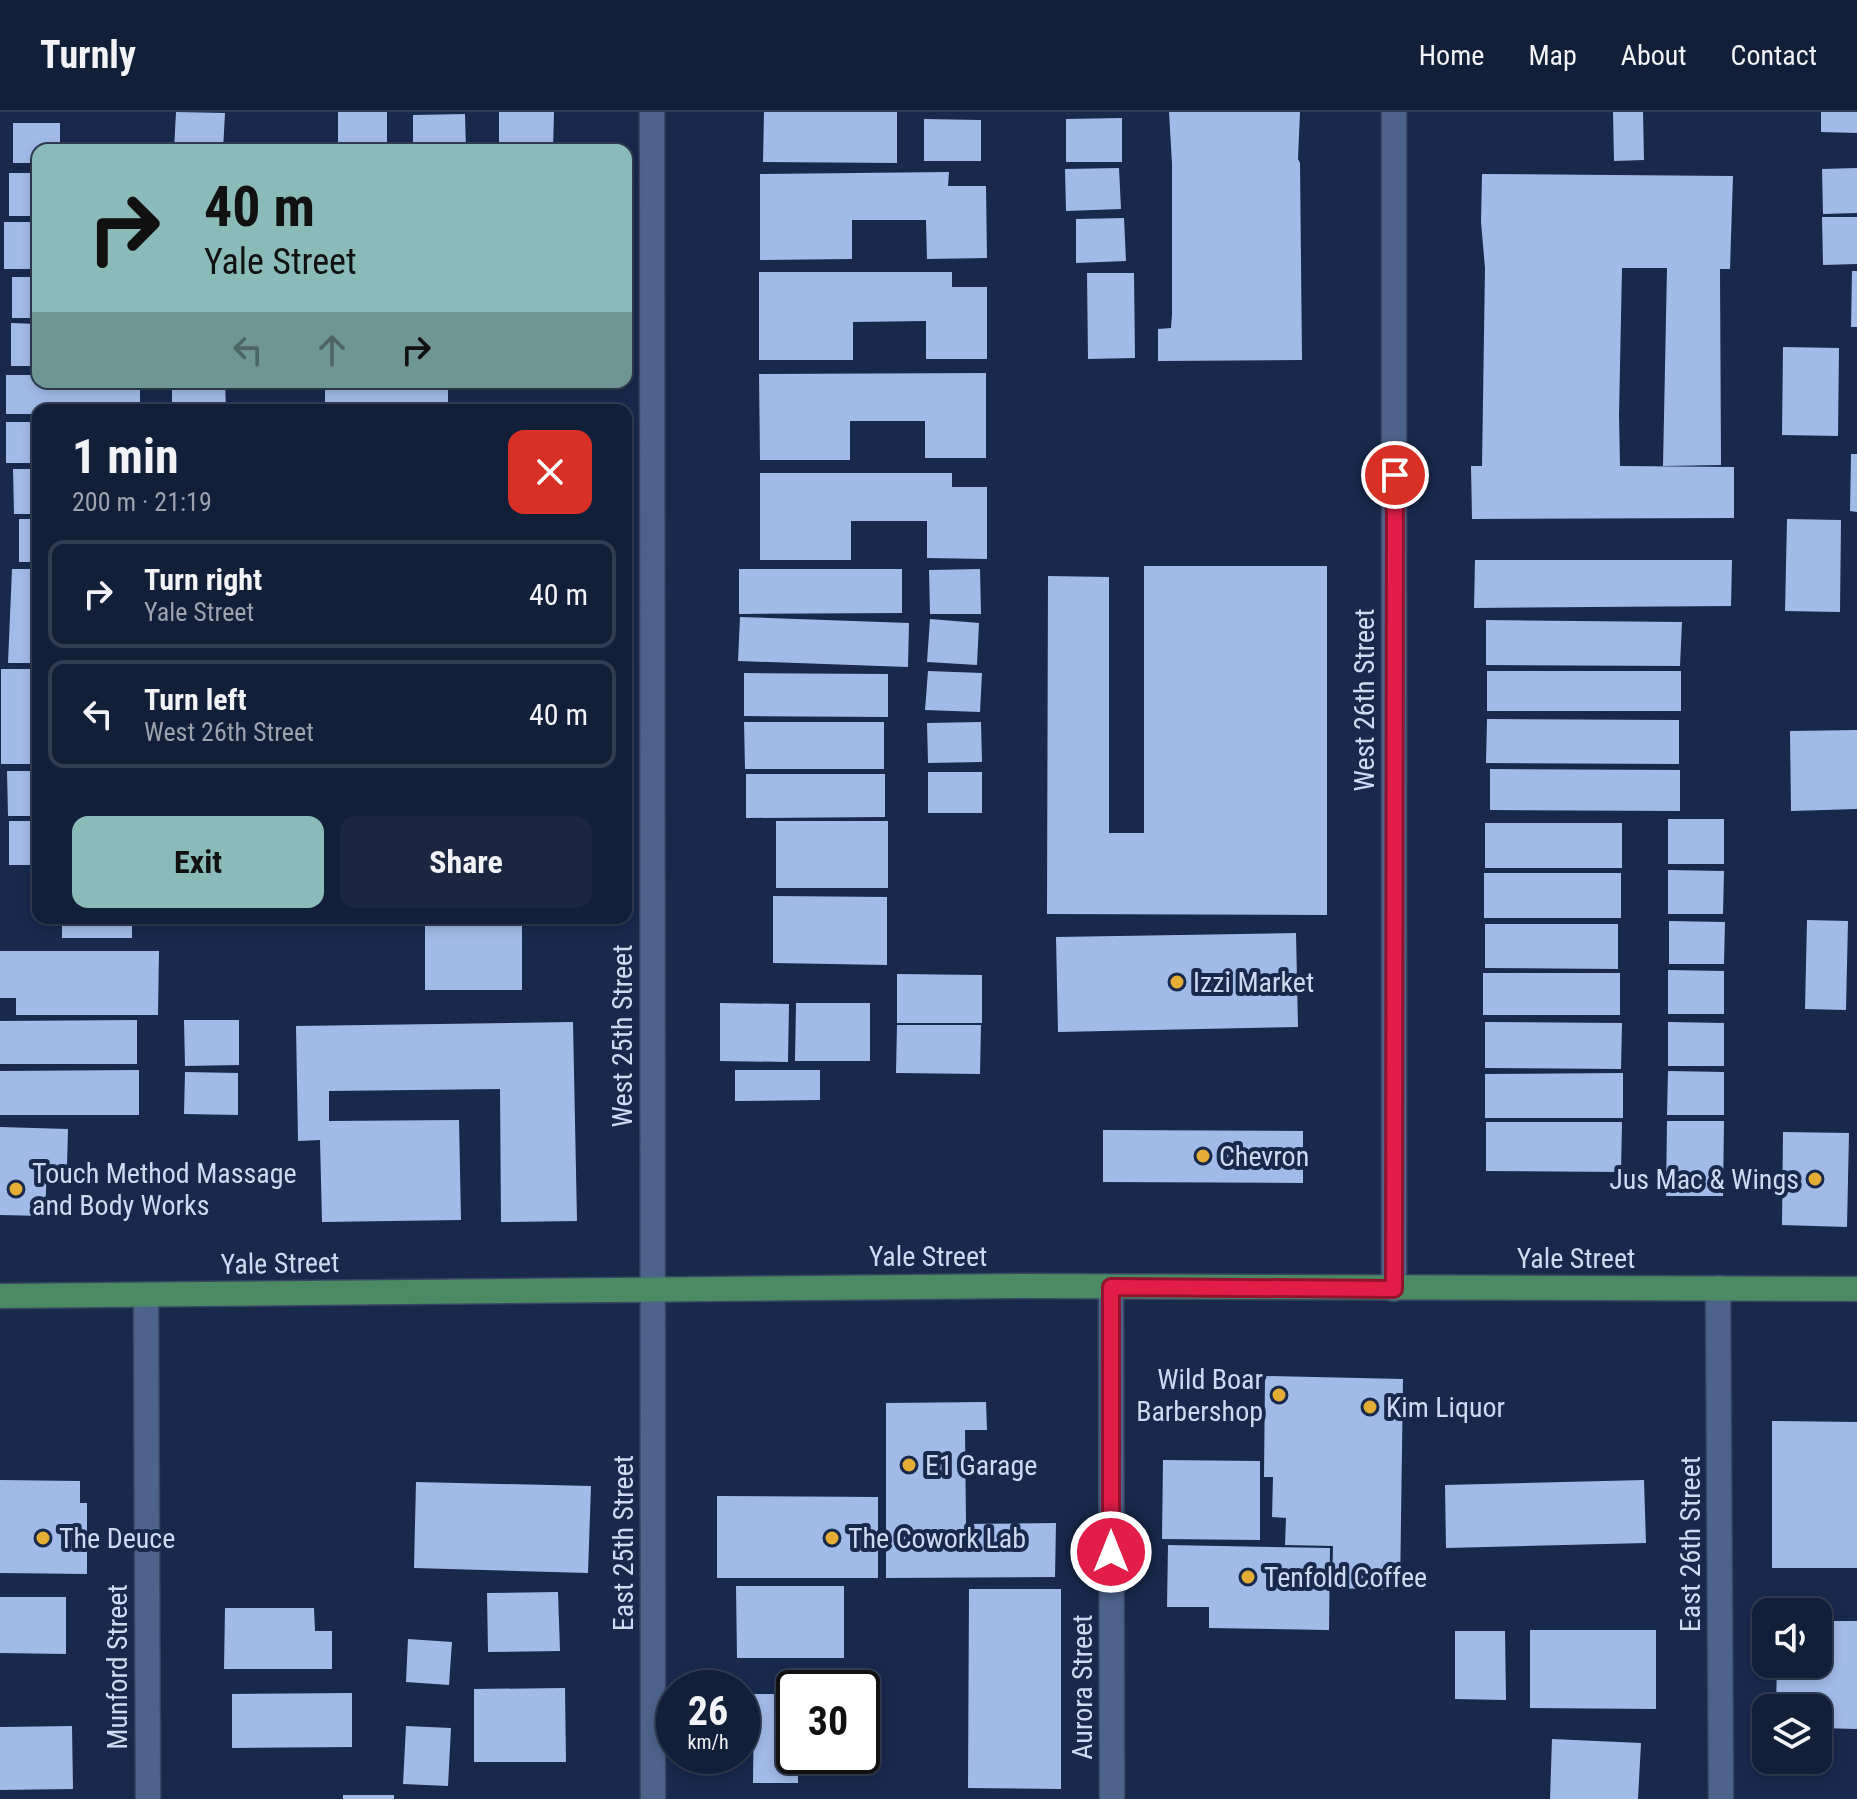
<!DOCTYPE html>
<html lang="en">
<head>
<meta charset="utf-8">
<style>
  body { margin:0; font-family:"Roboto Condensed",sans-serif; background:#1b2741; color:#f1f3f6; height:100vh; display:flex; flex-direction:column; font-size:30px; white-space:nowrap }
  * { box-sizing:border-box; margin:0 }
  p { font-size:26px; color:#9ca2ae }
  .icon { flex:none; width:44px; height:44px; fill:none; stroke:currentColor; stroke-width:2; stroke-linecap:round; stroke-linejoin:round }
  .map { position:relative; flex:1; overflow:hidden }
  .panel { position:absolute; left:32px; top:292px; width:600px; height:520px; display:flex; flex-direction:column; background:#121f39; border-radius:16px; box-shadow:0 4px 12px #0003,0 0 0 2px #313d53 }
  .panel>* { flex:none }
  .guide { position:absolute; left:32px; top:32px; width:600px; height:244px; border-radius:16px; box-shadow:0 4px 12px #0003,0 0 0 2px #313d53; background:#8bbbb9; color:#111; overflow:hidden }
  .buttons { position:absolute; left:1752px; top:1486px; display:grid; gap:16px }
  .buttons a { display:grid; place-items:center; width:80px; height:80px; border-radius:16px; background:#121f39; box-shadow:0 4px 12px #0003,0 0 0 2px #313d53; font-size:40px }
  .speed { position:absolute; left:656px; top:1558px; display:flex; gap:16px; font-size:40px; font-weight:700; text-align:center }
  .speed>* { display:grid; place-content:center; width:104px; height:104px; border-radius:50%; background:#121f39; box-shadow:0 4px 12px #0003,0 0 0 2px #313d53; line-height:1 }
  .speed small { font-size:20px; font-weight:400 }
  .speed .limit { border:4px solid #111; border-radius:12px; background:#fff; color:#111 }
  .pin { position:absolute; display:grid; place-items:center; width:68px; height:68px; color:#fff; margin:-34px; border:4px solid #fff; border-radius:50%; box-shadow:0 2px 8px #0007 }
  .me { position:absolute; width:88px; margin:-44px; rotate:0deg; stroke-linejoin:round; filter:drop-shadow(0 0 6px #0008) }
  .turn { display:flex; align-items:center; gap:28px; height:168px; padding:0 40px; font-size:36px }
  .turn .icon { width:104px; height:104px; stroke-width:2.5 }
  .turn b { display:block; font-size:56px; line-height:68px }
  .lanes { display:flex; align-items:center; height:76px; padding:0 40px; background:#0003; justify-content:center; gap:40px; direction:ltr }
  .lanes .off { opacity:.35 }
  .round { display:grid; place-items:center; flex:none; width:84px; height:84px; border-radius:16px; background:#1b2741 }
  .overview { display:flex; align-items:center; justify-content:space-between; height:136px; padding:0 40px }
  h1 { font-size:48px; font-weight:700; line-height:60px }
  .button { display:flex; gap:16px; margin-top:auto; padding:16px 40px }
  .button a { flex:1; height:92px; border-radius:16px; background:#8bbbb9; color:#111; font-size:32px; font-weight:700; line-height:92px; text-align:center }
  .button a+a { background:#1b2741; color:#f1f3f6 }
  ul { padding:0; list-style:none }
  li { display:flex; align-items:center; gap:24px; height:108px; margin:0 16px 12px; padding:0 24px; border:4px solid #313d53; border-radius:16px }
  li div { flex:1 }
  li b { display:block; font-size:30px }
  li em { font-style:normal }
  header { display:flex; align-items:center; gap:48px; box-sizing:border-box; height:112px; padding:0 40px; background:#121f39; border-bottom:2px solid #313d53 }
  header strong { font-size:38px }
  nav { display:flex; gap:44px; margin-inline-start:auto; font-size:28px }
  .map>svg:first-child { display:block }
</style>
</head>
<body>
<header>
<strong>Turnly</strong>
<nav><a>Home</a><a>Map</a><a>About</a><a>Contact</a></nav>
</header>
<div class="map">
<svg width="1857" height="1687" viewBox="0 0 1857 1687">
  <rect width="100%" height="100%" fill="#18294c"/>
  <!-- building -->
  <path fill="#a2bae7" d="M176 0 225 1 223 38H174Z
    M338 0H387V38H338Z
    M499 0H554L553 38H499Z
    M764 0H897V51L763 50Z
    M1169 0H1300L1298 47 1300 51 1302 248 1158 249V217L1171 216 1172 202V52Z
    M1613 0H1643L1644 48 1614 49Z
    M1821 0H1857V21L1821 20Z
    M465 2 466 38H413V3Z
    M1122 6V50H1066V7Z
    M924 7 981 8V49H924Z
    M13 11H60V38H38V51H13Z
    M1119 56 1121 97 1066 99 1065 57Z
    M1857 56V101L1823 102 1822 57Z
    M949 60 948 74H986L987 146 927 147 926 108H852V147L760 148V62Z
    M9 61H38V104H9Z
    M1482 62 1733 64 1730 157H1720L1721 353 1663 354 1667 156H1622L1619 303 1620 354 1734 355V406L1472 407 1471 354H1482L1485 156 1481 110Z
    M1822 105H1857V152L1823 153Z
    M1124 106 1126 149 1076 151V107Z
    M4 110H38V157H4Z
    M1852 159H1857V215H1851Z
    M759 160H952V175H987V247H926V209L853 210V248H759Z
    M1087 161H1134L1135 246 1088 247Z
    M12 165H38V206H12Z
    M11 211 38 212V254H11Z
    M1783 235 1839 236 1838 324 1782 323Z
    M986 261V346H925V309H850V348H760L759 262Z
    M6 263H38V270H140V298H38V302H6Z
    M172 270H225L226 298H172Z
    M325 275H448V298H325Z
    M6 310H38V351H6Z
    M1851 342H1857V400L1850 399Z
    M13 357H38V402H14Z
    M760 361H952V375H987V447L927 446V409H851V448H760Z
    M19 407H38V450H19Z
    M1787 407 1841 408 1840 500 1785 499Z
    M1475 448H1732L1731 494 1474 496Z
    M1144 454H1327V803L1047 802 1048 464 1109 465V721H1144Z
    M12 457H38V551H8Z
    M739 457H902V501L739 502Z
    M980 457 981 502H930L929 458Z
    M740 505 909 511 908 555 738 549Z
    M930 507 979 511 977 553 927 550Z
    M1486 508 1682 510 1680 554 1486 553Z
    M1 557H38V652H1Z
    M928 559 982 561 980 600 925 598Z
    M1487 559H1681V599H1487Z
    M744 561 888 562V605L744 604Z
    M1487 607 1679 608V652L1486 651Z
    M744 610H884V657H745Z
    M981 610 982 650 928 651 927 611Z
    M1857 618V697L1791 699 1790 619Z
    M1490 657 1680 658V699L1490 698Z
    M7 659H38V704H8Z
    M928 660H982V701H928Z
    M746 662H885V705L746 706Z
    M1668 707H1724V752H1668Z
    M9 709H38V753H9Z
    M776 709H888V776H776Z
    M1485 711H1622V756H1485Z
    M1668 758 1724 759 1723 802H1668Z
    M1484 761H1621V806H1484Z
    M773 784 887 785V853L773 851Z
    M62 806H132V826H62Z
    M1807 808 1848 809 1846 898 1805 897Z
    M1669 809 1725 810 1724 852H1669Z
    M1485 812H1618V857L1485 856Z
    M425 814H522V878H425Z
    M1296 821 1298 915 1058 920 1056 825Z
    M0 839H159L158 903H16V886H0Z
    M1668 858 1724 859V902H1668Z
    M1483 861H1620V903H1483Z
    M897 862 982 863V911H897Z
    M720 891 789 892 788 950 720 949Z
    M796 891H870V949H795Z
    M137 908V952H0V909Z
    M184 908H239V953L185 954Z
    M573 910 577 1109 501 1110 500 977 329 979V1009L459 1008 461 1108 322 1110 320 1028 298 1029 296 914Z
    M1485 910 1622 911 1621 957 1485 956Z
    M1668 910 1724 911V954H1668Z
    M897 913H981L980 962 896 961Z
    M139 958V1003H0V959Z
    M735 958H820V988L735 989Z
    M1668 959 1724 960V1003H1667Z
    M185 960 238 961V1003L184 1002Z
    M1623 961V1006H1485V962Z
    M1667 1009H1724L1723 1084H1666Z
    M1486 1010H1622L1621 1060 1486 1059Z
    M0 1015 68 1017 67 1054H47L45 1104 0 1103Z
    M1103 1018 1303 1019V1071L1103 1070Z
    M1783 1020 1849 1021 1847 1115 1782 1113Z
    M1265 1264 1403 1267 1400 1478 1332 1476 1333 1434 1285 1433 1286 1406 1272 1405 1273 1365H1264Z
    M986 1290 987 1318H965L966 1412 1056 1411 1055 1465 886 1466V1291Z
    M1772 1309 1857 1310V1456H1772Z
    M1163 1348 1260 1349V1428L1162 1427Z
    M0 1368 80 1369V1391H87V1462L0 1461Z
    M1644 1368 1646 1431 1446 1436 1445 1373Z
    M416 1370 591 1374 588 1461 414 1456Z
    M717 1384 878 1385V1466H717Z
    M1168 1433 1330 1436 1329 1518 1209 1516V1495H1167Z
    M736 1474H844V1546H737Z
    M969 1477H1061V1677L968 1676Z
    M558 1480 560 1539 488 1540 487 1481Z
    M0 1485H66V1542L0 1541Z
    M225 1496H314L315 1519H332V1557H224Z
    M1818 1509H1857V1617L1818 1616V1596H1776L1777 1552H1818Z
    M1530 1518H1656V1597L1530 1596Z
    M1455 1519H1505L1506 1588 1455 1587Z
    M408 1527 452 1530 449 1573 406 1570Z
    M565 1576 566 1650H474V1577Z
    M352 1581V1635L232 1636V1582Z
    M754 1582H794V1644H798V1671H753Z
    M862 1583H870V1626H862Z
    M72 1614 73 1677 0 1678V1615Z
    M406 1614 451 1616 448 1674 403 1672Z
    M1552 1627 1641 1631 1638 1687H1550Z
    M343 1683H394V1687H343Z"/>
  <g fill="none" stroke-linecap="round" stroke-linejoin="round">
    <defs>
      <path id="minor" d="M652 0 653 1687
        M1111 1175 1112 1687
        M1718 1176 1721 1687
        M1394 1177V0
        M146 1183 148 1687"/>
      <path id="major" d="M0 1184 1022 1174 1857 1177"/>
    </defs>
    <!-- minor casing -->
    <use href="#minor" stroke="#384563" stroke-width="27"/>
    <!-- major casing -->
    <use href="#major" stroke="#384563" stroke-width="27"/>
    <!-- minor -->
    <use href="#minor" stroke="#4e638b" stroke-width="24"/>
    <!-- major -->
    <use href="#major" stroke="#4b8a62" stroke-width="24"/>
  </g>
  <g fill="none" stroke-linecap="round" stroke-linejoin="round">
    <defs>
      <path id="route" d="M1111 1440V1175L1394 1177 1395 363"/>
    </defs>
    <!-- route casing -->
    <use href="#route" stroke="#92132f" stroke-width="20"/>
    <!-- route -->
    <use href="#route" stroke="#e11d48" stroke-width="14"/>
  </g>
  <!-- markers -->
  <g fill="#e4ae35" stroke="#18294c" stroke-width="3">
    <circle cx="1177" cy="870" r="8"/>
    <circle cx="1203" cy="1044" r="8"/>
    <circle cx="1815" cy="1067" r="8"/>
    <circle cx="16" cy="1077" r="8"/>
    <circle cx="1279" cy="1283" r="8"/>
    <circle cx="1370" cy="1295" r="8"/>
    <circle cx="909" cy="1353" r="8"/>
    <circle cx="43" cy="1426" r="8"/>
    <circle cx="832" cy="1426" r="8"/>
    <circle cx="1248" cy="1465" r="8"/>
  </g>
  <g text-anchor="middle" stroke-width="8" stroke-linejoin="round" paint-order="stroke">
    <!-- street labels -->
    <g font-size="28" fill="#cedaf1" stroke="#18294c">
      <text transform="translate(1364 588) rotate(-90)" y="10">West 26th Street</text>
      <text transform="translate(622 924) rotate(-90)" y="10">West 25th Street</text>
      <text x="928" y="1154">Yale Street</text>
      <text x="1576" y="1156">Yale Street</text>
      <text transform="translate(280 1151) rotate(-1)" y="10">Yale Street</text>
      <text transform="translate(623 1431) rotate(-90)" y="10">East 25th Street</text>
      <text transform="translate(1690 1432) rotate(-90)" y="10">East 26th Street</text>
      <text transform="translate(117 1555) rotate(-90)" y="10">Munford Street</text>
      <text transform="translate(1082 1575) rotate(-90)" y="10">Aurora Street</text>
    </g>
    <!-- poi labels -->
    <g font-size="28" fill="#cedaf1" stroke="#18294c" text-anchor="start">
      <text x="1193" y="880">Izzi Market</text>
      <text x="1219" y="1054">Chevron</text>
      <text x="32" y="1071">Touch Method Massage<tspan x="32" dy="32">and Body Works</tspan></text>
      <text x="1799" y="1077" text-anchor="end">Jus Mac &amp; Wings</text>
      <text x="1263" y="1277" text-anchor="end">Wild Boar<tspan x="1263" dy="32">Barbershop</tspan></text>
      <text x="1386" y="1305">Kim Liquor</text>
      <text x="925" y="1363">E1 Garage</text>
      <text x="59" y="1436">The Deuce</text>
      <text x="848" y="1436">The Cowork Lab</text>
      <text x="1264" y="1475">Tenfold Coffee</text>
    </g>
  </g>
</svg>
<div class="buttons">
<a><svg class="icon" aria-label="sound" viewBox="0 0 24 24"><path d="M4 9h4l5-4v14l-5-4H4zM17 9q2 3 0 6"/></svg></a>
<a><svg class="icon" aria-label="layers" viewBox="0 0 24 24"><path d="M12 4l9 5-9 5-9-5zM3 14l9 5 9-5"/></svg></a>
</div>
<div class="speed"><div>26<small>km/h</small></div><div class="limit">30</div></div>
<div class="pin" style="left:1395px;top:363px;background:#d93025"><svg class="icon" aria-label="arrive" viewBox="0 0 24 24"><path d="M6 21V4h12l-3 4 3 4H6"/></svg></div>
<svg class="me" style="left:1111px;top:1440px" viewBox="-20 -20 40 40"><circle r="17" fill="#e11d48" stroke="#fff" stroke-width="3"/><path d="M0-11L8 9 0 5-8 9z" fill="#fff"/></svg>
<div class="guide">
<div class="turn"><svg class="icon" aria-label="right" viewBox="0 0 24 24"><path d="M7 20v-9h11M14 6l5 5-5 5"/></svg><div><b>40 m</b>Yale Street</div></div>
<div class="lanes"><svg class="icon off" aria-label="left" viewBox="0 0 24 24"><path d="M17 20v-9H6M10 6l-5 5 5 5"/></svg><svg class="icon off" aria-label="ahead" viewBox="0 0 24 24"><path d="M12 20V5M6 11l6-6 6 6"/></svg><svg class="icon" aria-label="right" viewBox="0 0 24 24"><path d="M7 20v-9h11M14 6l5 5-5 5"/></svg></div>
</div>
<section class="panel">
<div class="overview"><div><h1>1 min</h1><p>200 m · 21:19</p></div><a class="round" style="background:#d93025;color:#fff"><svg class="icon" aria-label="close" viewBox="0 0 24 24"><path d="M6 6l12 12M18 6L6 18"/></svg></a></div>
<ul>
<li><svg class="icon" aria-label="right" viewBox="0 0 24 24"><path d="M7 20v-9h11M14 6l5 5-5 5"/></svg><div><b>Turn right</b><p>Yale Street</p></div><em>40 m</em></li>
<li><svg class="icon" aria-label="left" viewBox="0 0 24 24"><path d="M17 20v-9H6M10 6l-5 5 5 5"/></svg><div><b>Turn left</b><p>West 26th Street</p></div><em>40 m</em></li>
</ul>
<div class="button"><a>Exit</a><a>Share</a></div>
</section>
</div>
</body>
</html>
